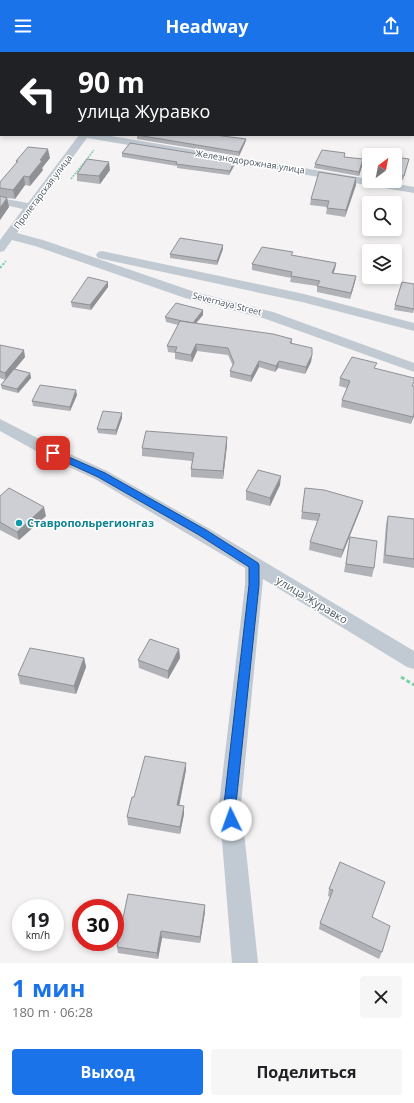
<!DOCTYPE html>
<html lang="ru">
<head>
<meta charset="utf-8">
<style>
  body { margin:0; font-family:"Open Sans",sans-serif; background:#f6f6f6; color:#202124; height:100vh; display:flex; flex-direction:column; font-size:15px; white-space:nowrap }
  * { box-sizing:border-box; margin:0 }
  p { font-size:13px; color:#757577 }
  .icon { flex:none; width:22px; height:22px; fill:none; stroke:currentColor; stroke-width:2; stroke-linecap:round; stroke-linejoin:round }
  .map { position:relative; height:911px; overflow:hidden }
  .drawer { display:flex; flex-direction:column; background:#fff; flex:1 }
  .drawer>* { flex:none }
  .top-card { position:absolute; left:0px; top:0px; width:414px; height:84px; box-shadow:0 2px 6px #0003; background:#202124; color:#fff; overflow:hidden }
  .needle { width:26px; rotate:32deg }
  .tools { position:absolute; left:362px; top:96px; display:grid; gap:8px }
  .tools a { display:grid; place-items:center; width:40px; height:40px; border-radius:4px; background:#fff; box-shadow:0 2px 6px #0003; font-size:20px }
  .speed { position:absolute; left:12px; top:847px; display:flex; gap:8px; font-size:20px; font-weight:700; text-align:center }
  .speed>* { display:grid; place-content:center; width:52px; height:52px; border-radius:50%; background:#fff; box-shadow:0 2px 6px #0003; line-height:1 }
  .speed small { font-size:10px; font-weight:400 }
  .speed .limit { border:6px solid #d22; background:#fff; color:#111 }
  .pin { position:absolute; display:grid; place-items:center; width:34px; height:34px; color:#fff; margin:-17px; border-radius:8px; box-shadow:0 2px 6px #0006 }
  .me { position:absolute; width:44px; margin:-22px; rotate:357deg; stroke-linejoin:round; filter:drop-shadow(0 0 3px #0008) }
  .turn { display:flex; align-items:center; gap:14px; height:84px; padding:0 12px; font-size:18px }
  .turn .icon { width:52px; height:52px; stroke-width:2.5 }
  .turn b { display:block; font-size:28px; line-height:34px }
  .round { display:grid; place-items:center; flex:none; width:42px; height:42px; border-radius:4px; background:#f6f6f6 }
  .head { display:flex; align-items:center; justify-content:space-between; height:68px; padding:0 12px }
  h1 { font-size:24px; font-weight:700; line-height:30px; color:#1a73e8 }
  .action { display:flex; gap:8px; margin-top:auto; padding:8px 12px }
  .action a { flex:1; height:46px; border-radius:4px; background:#1a73e8; color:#fff; font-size:16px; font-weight:700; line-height:46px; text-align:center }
  .action a+a { background:#f6f6f6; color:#202124 }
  header { display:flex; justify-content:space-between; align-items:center; height:52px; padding:0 12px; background:#1a73e8; color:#fff; font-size:18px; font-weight:700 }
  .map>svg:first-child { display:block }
</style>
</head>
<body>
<header><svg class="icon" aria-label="menu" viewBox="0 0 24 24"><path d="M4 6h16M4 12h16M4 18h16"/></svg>Headway<svg class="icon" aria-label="share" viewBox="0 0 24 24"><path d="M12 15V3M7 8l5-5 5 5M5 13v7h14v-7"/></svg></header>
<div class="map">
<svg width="414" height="911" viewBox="0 0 414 911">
  <rect width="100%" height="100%" fill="#f5f3f3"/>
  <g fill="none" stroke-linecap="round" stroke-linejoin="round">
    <!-- path-far2 -->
    <path stroke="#7ad0a6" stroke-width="1.5" stroke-dasharray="2 1" stroke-linecap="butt" d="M71 127 94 98"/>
    <!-- path-far1 -->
    <path stroke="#7ad0a6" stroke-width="2" stroke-dasharray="2.5 1.5" stroke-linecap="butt" d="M0 216 6 209"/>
    <!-- path -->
    <path stroke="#7ad0a6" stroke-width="3" stroke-dasharray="4 2.5" stroke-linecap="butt" d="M401 625 414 633"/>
    <!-- street -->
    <path fill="#c1cad2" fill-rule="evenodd" d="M138 0H157V1H138Z
      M79 83H105L369 127V129H381L414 135V141L87 86 17 181 43 188 195 240 273 260 414 311V320L263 266 185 246 35 194 12 188 4 199 0 200V188L23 157 0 152V146L28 151Z
      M102 199 304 242 414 271V279L302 250 98 206 96 203 98 200Z
      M0 367 59 397 107 419 208 476 414 599V617L407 615 263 527 241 752 258 911H232L219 752 245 533V516L95 427 47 405 0 379Z"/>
  </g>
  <!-- wall -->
  <path fill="#b0b2b7" d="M179 0H414L413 24 414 26V47H413V1H180Z
    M137 83 246 87 245 91 239 104 137 87Z
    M122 101 235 112 229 123 177 116V114L122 105Z
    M345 101 344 105 363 107V111L359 124 314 116 315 112Z
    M395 105 409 107 403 128 395 127Z
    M50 106 42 116 43 118 30 134 25 133 15 147 7 146 9 155 0 168V130L16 112V109Z
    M110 118 100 132 77 129V122Z
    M356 126V133L345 165 326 162 327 155 310 153 311 147Z
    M223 197 217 213 170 206V202Z
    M293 204 336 211 335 217 333 221 356 224 355 230 350 247 317 240V234L290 230 291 226 252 218V212Z
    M108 230V235L91 258 72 255 71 250Z
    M414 232V258L413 261 394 258 395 253Z
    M203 258V263L196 271 292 287V291L312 303 311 310 305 322 278 316 275 320 259 315 251 330 230 325V319L233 314 228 303 197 299 192 310 175 307V301L168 300 167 294 178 273 166 270 165 265Z
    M0 293 25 305 15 317 30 321 31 326 18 341 2 337 1 333 5 328 0 326Z
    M376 316 414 364 411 372 341 355 342 348 347 336 339 334 340 326Z
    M77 343 70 359 33 354 32 349Z
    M122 361V366L116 383 98 381 97 377Z
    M227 385V393L223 427 191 425V417L192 409 142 404V396Z
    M280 433 270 454 246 448V439Z
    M305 436 363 449 361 456 341 506 309 498 310 490 318 469 301 467Z
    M0 444 46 464 19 488 0 478Z
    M388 464 414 467V516L383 511 386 472Z
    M350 485 374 516 372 525 344 520Z
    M179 597 180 606 168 627 139 616 138 608Z
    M84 606 86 615 76 642 20 632 18 623Z
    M186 718 179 753 184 762 180 782 128 773 127 765 134 745Z
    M340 810 373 865 382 900 379 907 319 877 320 871 330 845 328 844 329 837Z
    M205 860 200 891 162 886 158 907 118 901 117 895Z"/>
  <!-- shaded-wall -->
  <path fill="#909195" d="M246 87 245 91 239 104V100Z
    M48 97 50 106 42 116 43 118 30 134 29 125Z
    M363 107V111L359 124V120Z
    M235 108V112L229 123 230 119Z
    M109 110 110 118 100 132 99 124Z
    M24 124 25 133 15 147 13 138Z
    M356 126V133L345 165 346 158Z
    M7 146 9 155 0 168V156Z
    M223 193V197L217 213V209Z
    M336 211 335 217 331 227 332 221Z
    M356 224 355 230 350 247 351 241Z
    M108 230V235L91 258 90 253Z
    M203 258V263L192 276V272Z
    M196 292 197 299 192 310 191 303Z
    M24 298 25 305 6 328 5 321Z
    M312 303 311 310 305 322 306 315Z
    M259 309V315L251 330V324Z
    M279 309 278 316 275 320 276 314Z
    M30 321 31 326 18 341 17 337Z
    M76 338 77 343 70 359V355Z
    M122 361V366L116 383V378Z
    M414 361V364L411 372 413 365Z
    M227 385V393L223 427V419Z
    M281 424 280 433 270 454V446Z
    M363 449 361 456 341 506 343 498Z
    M44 455 46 464 19 488 17 480Z
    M179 597 180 606 168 627V619Z
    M84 606 86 615 76 642 74 634Z
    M186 711V718L178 760 177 753Z
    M184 754V762L180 782V775Z
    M205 853V860L200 891V885Z
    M161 879 162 886 158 907 157 901Z"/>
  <!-- building -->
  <path fill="#cdcfd5" stroke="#909195" d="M62 0H100L99 1H61Z
    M181 0H414V19H413V1H180Z
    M413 23 414 26V42H413Z
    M137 83H215L246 87 239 100Z
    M130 91 235 108 230 119 176 112 177 110 122 101Z
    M28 95 48 97 40 108 42 109 29 125 24 124 13 138 0 136V130L18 109H16Z
    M322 98 345 101 344 105 363 107 359 120 315 112Z
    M395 105 409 107 404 124 395 123Z
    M87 107 109 110 99 124 77 122Z
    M319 120 356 126 346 158 327 156 329 149 311 147Z
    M0 144 7 146 0 156Z
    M180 186 223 193 217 209 170 202Z
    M262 195 293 200 291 203 336 211 332 221 356 224 351 241 317 234 320 229 291 224 292 220 252 212Z
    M88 225 108 230 90 253 71 250Z
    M402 230 414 232V257L395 253Z
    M176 251 203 258 193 271 182 269 165 265Z
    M180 269 273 282 292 287 290 291 312 296V303L306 315 279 309 276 314 259 309 251 324 230 319 234 311 228 296 196 292 191 303 175 300 177 295 167 294Z
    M0 293 24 298 5 321 0 319Z
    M352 305 377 311 374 316 414 326V330L412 334H414V361L413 365 342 348 350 329 340 326Z
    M14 317 30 321 17 337 1 333Z
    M40 333 76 338 70 355 32 349Z
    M103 359 122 361 116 378 97 377Z
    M146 379 227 385 223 419 191 417 194 401 142 396Z
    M258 418 281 424 270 446 246 439Z
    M9 436 44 455 17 480 0 470V444Z
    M305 436 324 438 363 449 343 498 310 490 320 462 302 460Z
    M388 464 414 467V507L385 503Z
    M350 485 377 489 374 516 346 512Z
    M150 587 179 597 168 619 138 608Z
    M30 596 84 606 74 634 18 623Z
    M145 704 186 711 177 753 184 754 180 775 127 765 132 745H134Z
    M340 810 385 830 372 865 390 874 382 900 320 871 333 838 329 837Z
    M128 842 205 853 200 885 161 879 157 901 117 895Z"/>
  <!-- route -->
  <path fill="#1a73e8" stroke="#114b97" d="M53 398 105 421 206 478 258 511 259 513V533L236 752 237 768 236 772 231 774 227 772 224 752 249 533V515L199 483 98 425 50 403 49 401Z"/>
  <!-- markers -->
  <circle fill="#0f9aa8" stroke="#fff" stroke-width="1.5" cx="19" cy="471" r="4"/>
  <g text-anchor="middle" stroke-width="3" stroke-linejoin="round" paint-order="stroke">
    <!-- far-street labels -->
    <g font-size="9" fill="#4a5661" stroke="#fff">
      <text transform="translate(250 110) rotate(9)" y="3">Железнодорожная улица</text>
      <text transform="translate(43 140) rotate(-53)" y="3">Пролетарская улица</text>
      <text transform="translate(227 252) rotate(14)" y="3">Severnaya Street</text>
    </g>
    <!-- culture labels -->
    <g font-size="11" font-weight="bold" fill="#0d838f" stroke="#fff" text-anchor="start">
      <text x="27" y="475">Ставропольрегионгаз</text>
    </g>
    <!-- street labels -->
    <g font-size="11" fill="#4a5661" stroke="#fff">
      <text transform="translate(312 548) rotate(31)" y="4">улица Журавко</text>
    </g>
  </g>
</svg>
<div class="tools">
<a><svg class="needle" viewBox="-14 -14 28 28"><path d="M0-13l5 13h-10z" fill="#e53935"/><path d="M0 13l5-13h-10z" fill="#757577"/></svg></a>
<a><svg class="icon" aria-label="search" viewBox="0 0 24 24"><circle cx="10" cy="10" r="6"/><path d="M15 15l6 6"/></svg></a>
<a><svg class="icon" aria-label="layers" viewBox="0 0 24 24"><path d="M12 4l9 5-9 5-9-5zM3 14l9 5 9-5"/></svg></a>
</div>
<div class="speed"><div>19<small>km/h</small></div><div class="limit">30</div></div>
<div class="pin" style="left:53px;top:401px;background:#d93025"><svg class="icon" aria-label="arrive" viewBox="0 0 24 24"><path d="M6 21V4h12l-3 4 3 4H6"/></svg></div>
<svg class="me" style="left:231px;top:768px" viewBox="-20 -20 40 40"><circle r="19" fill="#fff"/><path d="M0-13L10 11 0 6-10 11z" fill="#1a73e8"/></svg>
<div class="top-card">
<div class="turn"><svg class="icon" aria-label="left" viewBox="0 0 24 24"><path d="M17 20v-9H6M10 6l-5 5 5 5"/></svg><div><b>90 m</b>улица Журавко</div></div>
</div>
</div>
<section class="drawer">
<div class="head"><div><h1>1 мин</h1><p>180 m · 06:28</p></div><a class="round"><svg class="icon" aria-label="close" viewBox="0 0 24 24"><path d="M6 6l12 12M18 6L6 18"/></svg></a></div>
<div class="action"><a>Выход</a><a>Поделиться</a></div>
</section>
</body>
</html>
